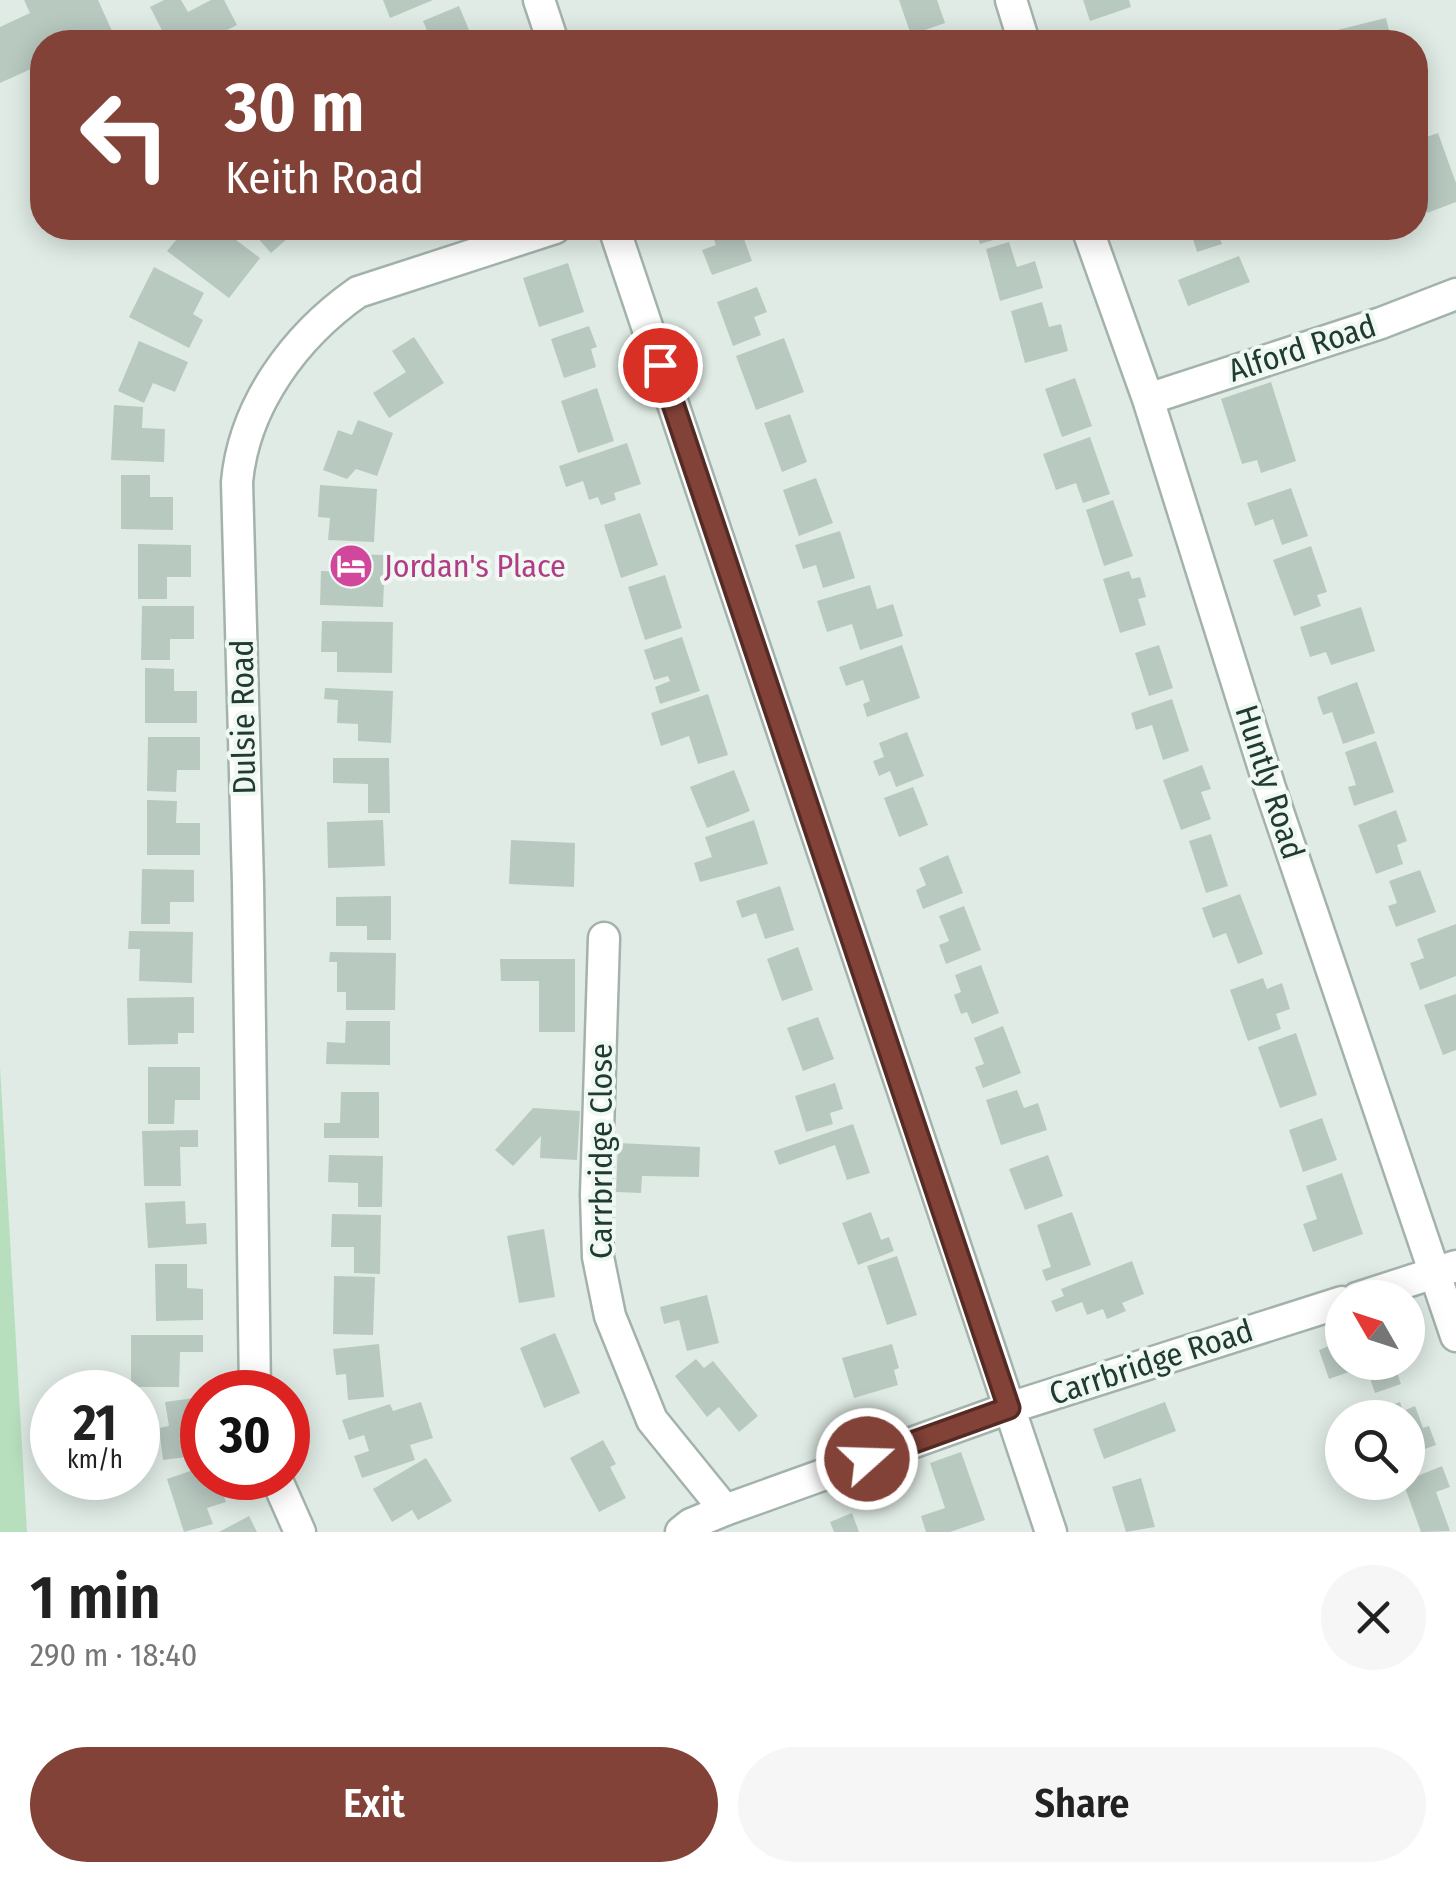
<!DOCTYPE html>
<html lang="en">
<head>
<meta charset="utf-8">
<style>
  body { margin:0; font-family:"Fira Sans Condensed",sans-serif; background:#f6f6f6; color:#222; height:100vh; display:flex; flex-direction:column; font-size:38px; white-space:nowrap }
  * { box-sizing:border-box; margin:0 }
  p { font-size:32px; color:#767676 }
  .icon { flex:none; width:55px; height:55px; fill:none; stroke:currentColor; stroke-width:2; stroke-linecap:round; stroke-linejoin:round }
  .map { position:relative; height:1532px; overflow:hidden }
  .drawer { display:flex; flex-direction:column; background:#fff; flex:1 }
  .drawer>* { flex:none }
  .guide { position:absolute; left:30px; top:30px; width:1398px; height:210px; border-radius:40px; box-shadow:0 5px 25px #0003; background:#824237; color:#fff; overflow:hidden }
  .needle { width:65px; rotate:309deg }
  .tools { position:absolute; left:1325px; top:1280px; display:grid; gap:20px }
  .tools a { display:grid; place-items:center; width:100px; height:100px; border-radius:50%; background:#fff; box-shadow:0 5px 25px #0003; font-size:50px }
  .speed { position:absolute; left:30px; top:1370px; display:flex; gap:20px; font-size:50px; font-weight:700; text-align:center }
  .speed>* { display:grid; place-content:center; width:130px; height:130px; border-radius:50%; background:#fff; box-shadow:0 5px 25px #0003; line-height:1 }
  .speed small { font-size:25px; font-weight:400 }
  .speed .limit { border:15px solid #d22; background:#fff; color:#111 }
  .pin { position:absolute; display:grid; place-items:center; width:85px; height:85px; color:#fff; margin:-42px; border:5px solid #fff; border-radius:50%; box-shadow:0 2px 10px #0007 }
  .me { position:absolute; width:110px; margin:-55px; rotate:70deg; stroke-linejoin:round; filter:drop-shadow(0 0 8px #0008) }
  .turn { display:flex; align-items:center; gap:35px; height:210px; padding:0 30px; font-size:45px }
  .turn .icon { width:130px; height:130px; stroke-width:2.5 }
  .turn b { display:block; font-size:70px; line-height:85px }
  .round { display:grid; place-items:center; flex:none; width:105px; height:105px; border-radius:52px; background:#f6f6f6 }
  .summary { display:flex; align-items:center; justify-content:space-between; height:170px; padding:0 30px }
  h1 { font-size:60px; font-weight:600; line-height:75px }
  .primary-button { display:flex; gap:20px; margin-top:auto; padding:20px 30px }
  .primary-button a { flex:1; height:115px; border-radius:60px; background:#824237; color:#fff; font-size:40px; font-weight:600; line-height:115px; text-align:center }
  .primary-button a+a { background:#f6f6f6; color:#222 }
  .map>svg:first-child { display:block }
</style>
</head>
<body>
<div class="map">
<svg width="1456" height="1532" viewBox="0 0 1456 1532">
  <rect width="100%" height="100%" fill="#e0ebe5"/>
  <!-- green -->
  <path fill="#b7debd" d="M0 1067 27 1532H0Z"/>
  <!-- building -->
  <path fill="#b8c9c0" d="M24 0H98L117 42H42V64L0 83V27L30 13Z
    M164 0H181L188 12 211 0H224L237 25 203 42H168L150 7Z
    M383 0H433L390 18Z
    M899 0H937L945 23 911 35Z
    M1083 0H1129L1131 7 1090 21Z
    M459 6 474 42H432L423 21Z
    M1386 18 1392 42H1323L1321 34Z
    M1438 133 1456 183V202L1427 213 1415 180V141Z
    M186 228H220L260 258 229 298 167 251Z
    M249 228H292L296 231 271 253Z
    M709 228H740L752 261 712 275 702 250 716 245Z
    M975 228H1008L1010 235 980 244Z
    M1161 228H1216L1222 244 1197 252 1193 239 1179 229 1163 234Z
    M1009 242 1017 267 1035 261 1043 288 1000 301 986 249Z
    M1239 256 1250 282 1188 306 1178 280Z
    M568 263 584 312 539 327 523 278Z
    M154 267 204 293 193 314 203 320 189 348 129 317Z
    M757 287 767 312 754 317 761 335 733 346 717 302Z
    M1042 302 1049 327 1061 324 1068 351 1025 363 1011 311Z
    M589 326 597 347 591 349 596 367 564 378 551 339Z
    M414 337 444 383 389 418 373 393 406 372 392 351Z
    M784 338 804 392 756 410 736 356Z
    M139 341 188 362 175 392 153 383 144 403 118 391Z
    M1075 378 1092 426 1062 437 1045 389Z
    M1271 382 1296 461 1261 473 1257 460 1242 464 1221 399Z
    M597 388 614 441 578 453 561 401Z
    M114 405 143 407 142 428 165 429 164 462 111 460Z
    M790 414 807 462 782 472 764 423Z
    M358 420 393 433 377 476 356 469 347 479 323 470 338 430 352 435Z
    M1090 437 1110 494 1083 503 1076 483 1056 490 1043 454Z
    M627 443 641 484 614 493 616 500 601 505 598 497 589 500 583 481 566 487 559 466Z
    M121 475H150V497H173V530L121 529Z
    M816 478 833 523 799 536 783 490Z
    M320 485 377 489 374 542 328 540 330 518 318 517Z
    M1291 488 1308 536 1282 545 1273 519 1255 526 1247 503Z
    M1113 500 1133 556 1104 566 1086 510Z
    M640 513 658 565 621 578 604 525Z
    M840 531 855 578 823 588 816 565 803 569 795 545Z
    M138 544 191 545V577H167V599H138Z
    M1311 546 1327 592 1317 595 1321 606 1294 616 1273 560Z
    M350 554 385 555 383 607 320 605 321 571 349 572Z
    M1129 571 1132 579 1140 577 1146 597 1138 599 1146 625 1120 633 1103 579Z
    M665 575 682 628 645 640 628 587Z
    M870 585 877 609 893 604 903 636 860 650 852 624 827 632 817 601Z
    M142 606H194V639H170V660H141Z
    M1361 607 1375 651 1331 665 1326 652 1310 657 1300 627Z
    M322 621 393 622 392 673 337 672V652H321Z
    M682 637 700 691 660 704 655 687 670 681 668 676 654 680 644 650Z
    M902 645 920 698 867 717 863 704 870 701 863 680 846 686 839 667Z
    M1159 645 1173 688 1149 696 1135 653Z
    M145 668 174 669V691H197V723H145Z
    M1357 682 1375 733 1343 744 1332 712 1323 715 1317 697Z
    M325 688 393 691 391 743 358 741V724L337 723 338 700 324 699Z
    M708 694 728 755 698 764 689 736 661 746 651 713Z
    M1172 699 1189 751 1163 760 1152 725 1136 730 1131 713Z
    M907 732 924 776 896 787 890 771 879 776 873 761 884 757 879 743Z
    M148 737H200V770H177L176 792 147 791Z
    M1376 741 1394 792 1354 806 1348 787 1356 785 1345 752Z
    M333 758H389L390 813H368V784L333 783Z
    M1202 765 1211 789 1201 792 1211 819 1181 830 1163 780Z
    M734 770 750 811 707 828 690 787Z
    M913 787 928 825 899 837 884 798Z
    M147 800 177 801 176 823H200V855H147Z
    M1396 810 1407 841 1397 845 1403 864 1376 874 1358 825Z
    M383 820 385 866 328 868 327 822Z
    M754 820 768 864 700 882 694 863 712 857 705 837Z
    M1211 834 1228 886 1206 893 1189 841Z
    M511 840 575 843 574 887 509 884Z
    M948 855 963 893 923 909 916 890 926 885 919 868Z
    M142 869 194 870V902H170V924H141Z
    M1420 870 1436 912 1396 927 1388 906 1397 903 1389 881Z
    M780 886 794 930 765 939 756 913 742 918 736 901Z
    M1240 894 1263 954 1238 964 1226 933 1213 938 1202 908Z
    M391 896V940H367V926H336V897Z
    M964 906 981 950 946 964 939 945 949 941 939 916Z
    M1456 924V976L1420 990 1410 963 1424 958 1417 939Z
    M129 931 193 932 192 983 139 981 140 949H128Z
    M798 947 813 990 782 1001 767 959Z
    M330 952 396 953 395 1010H346V992H337V962H329Z
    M500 959H575V1032H539V981H501Z
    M981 965 999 1013 972 1024 967 1012 961 1014 954 995 961 992 955 975Z
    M1263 978 1267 989 1282 983 1290 1009 1276 1014 1281 1029 1248 1041 1230 990Z
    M1456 994V1050L1443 1055 1424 1005Z
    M194 997V1033H178V1044L128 1045 127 998Z
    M818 1017 834 1059 803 1071 787 1028Z
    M346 1021H390V1065L326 1064 327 1042 345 1043Z
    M1003 1026 1021 1073 983 1088 975 1067 984 1064 974 1038Z
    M1296 1033 1317 1095 1280 1108 1258 1047Z
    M148 1067H200V1100H175L174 1124H148Z
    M835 1083 843 1109 830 1113 833 1124 806 1132 795 1096Z
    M1017 1090 1024 1108 1038 1103 1047 1130 1001 1145 986 1100Z
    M341 1092H379V1138H324V1123H340Z
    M533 1108 580 1111 577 1160 540 1158 541 1136 513 1166 495 1150Z
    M1322 1118 1337 1160 1303 1172 1289 1130Z
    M853 1124 870 1173 847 1180 835 1145 779 1165 774 1151Z
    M198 1130V1147H180L181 1186H144L142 1131Z
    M618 1143 700 1147 699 1177 642 1176 641 1193 616 1192Z
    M329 1155 383 1156 382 1207H358V1183L328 1182Z
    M1048 1155 1063 1196 1025 1210 1009 1169Z
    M1342 1173 1363 1234 1313 1252 1303 1224 1317 1219 1306 1186Z
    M185 1201 186 1224 206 1223 207 1244 148 1248 145 1203Z
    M871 1212 881 1240 889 1237 894 1251 858 1265 842 1223Z
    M1072 1212 1091 1265 1046 1281 1042 1270 1051 1267 1037 1225Z
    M332 1214 381 1215 380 1274 354 1273V1247H331Z
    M544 1229 555 1297 519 1303 507 1236Z
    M897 1256 917 1315 887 1325 867 1266Z
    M1132 1261 1144 1294 1122 1303 1126 1311 1107 1319 1103 1309 1087 1315 1082 1302 1056 1312 1051 1301 1064 1296 1061 1289Z
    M155 1264H187V1288L203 1289V1320L156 1321Z
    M334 1276 375 1277 373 1335 333 1334Z
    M707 1295 719 1343 687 1351 679 1320 664 1324 660 1307Z
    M555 1333 580 1393 544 1408 520 1348Z
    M131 1335H203V1352H180L179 1387H131Z
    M1342 1341V1362H1393L1401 1384 1375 1393 1366 1366 1329 1379 1319 1350Z
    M379 1344 384 1397 348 1400 346 1374 336 1375 333 1349Z
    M892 1344 899 1368 894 1370 898 1385 854 1398 842 1358Z
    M696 1359 704 1368 713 1361 758 1416 739 1432 719 1407 707 1417 675 1376Z
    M202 1397V1455L163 1460 159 1428 169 1426 165 1402Z
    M421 1402 433 1438 410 1445 415 1460 362 1478 354 1456 369 1451 364 1435 349 1440 342 1420 390 1404 393 1411Z
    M1165 1402 1176 1431 1104 1459 1093 1429Z
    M1400 1402 1403 1411 1415 1406 1423 1428 1429 1426 1436 1445 1408 1455V1418H1376L1374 1411Z
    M603 1440 616 1464 610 1467 626 1498 599 1512 570 1458Z
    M961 1452 985 1520 950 1532H926L921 1516 945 1508 930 1463Z
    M426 1458 452 1501 418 1520 412 1510 392 1522 373 1489Z
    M1442 1466 1450 1487 1436 1492 1450 1531 1421 1532 1403 1482Z
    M202 1467V1478H217L226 1502 207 1508 213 1524 184 1532 167 1479Z
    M1141 1478 1155 1527 1126 1532 1112 1487Z
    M852 1513 859 1532H834L830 1522Z
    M249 1516 257 1532H219Z"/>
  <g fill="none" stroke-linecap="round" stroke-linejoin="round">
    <defs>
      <path id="minor" d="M539 0 553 42
        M1011 0 1024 42
        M614 228 1051 1532
        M1087 228 1148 399 1270 788 1456 1336
        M1148 399 1381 323 1456 294
        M604 938 596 1195 598 1257 610 1316 652 1420 725 1510
        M1357 1298 1456 1266
        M255 1392 248 883 237 482C244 405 295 336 358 292L555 228
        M276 1478 300 1532
        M681 1532 691 1524 725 1510 1009 1408 1342 1302"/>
    </defs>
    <!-- minor casing -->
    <use href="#minor" stroke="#a3b3ac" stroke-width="35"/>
    <!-- minor -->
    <use href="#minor" stroke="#fff" stroke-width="30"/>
  </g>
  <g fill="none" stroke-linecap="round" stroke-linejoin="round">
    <defs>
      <path id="route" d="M660 365 1009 1408 867 1459"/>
    </defs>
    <!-- route casing -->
    <use href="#route" stroke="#542b24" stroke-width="25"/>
    <!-- route -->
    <use href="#route" stroke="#824237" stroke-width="18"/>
  </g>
  <!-- icons -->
  <defs>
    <symbol id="hotel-disc" viewBox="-11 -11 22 22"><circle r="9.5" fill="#d1479c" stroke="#f0f8f3"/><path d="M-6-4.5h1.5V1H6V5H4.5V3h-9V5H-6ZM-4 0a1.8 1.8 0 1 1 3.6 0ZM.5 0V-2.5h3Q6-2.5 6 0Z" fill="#fff"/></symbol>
  </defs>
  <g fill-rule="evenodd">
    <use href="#hotel-disc" x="326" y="541" width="50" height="50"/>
  </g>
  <g text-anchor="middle" stroke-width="8" stroke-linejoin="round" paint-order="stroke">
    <!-- street labels -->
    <g font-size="32" fill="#203c32" stroke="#f0f8f3">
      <text transform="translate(1302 348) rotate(-18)" y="11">Alford Road</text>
      <text transform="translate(243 717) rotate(-91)" y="11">Dulsie Road</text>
      <text transform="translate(1270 782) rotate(72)" y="11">Huntly Road</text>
      <text transform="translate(601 1151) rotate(-90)" y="11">Carrbridge Close</text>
      <text transform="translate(1151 1362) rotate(-18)" y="11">Carrbridge Road</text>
    </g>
    <!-- hotel labels -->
    <g font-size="32" fill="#b23c85" stroke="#f0f8f3" text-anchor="start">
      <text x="384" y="577">Jordan's Place</text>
    </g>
  </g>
</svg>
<div class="tools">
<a><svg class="needle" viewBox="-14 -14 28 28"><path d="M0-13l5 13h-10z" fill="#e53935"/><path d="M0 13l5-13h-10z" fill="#767676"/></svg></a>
<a><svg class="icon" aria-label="search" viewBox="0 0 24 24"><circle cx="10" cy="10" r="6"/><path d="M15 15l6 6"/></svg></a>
</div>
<div class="speed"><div>21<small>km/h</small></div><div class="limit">30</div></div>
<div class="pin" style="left:660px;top:365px;background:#d93025"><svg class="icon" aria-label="arrive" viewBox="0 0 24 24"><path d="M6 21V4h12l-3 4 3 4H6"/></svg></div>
<svg class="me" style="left:867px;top:1459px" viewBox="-20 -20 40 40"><circle r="17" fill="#824237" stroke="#fff" stroke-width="3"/><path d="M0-11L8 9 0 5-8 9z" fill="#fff"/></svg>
<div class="guide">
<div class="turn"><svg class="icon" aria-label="left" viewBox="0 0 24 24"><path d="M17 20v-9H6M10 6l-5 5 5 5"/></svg><div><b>30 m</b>Keith Road</div></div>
</div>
</div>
<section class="drawer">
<div class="summary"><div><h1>1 min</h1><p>290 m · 18:40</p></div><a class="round"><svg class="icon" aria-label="close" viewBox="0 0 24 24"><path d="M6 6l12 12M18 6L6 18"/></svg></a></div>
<div class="primary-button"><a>Exit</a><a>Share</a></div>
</section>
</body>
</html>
